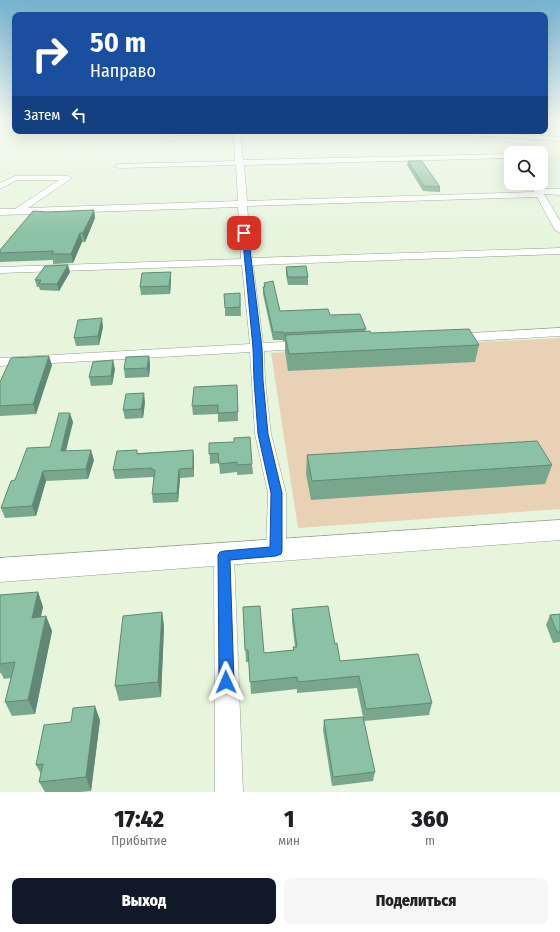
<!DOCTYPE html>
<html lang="ru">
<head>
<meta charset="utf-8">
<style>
  body { margin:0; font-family:"Fira Sans Condensed",sans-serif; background:#f6f6f6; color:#202124; height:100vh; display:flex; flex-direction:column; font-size:15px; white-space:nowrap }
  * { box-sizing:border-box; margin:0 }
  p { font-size:13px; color:#757577 }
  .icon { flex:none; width:22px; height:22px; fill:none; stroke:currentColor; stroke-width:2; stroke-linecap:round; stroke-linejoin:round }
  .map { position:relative; height:792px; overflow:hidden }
  .sheet { display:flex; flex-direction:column; background:#fff; flex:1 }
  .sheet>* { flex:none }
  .hud { position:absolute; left:12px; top:12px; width:536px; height:122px; border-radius:8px; box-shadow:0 4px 16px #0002; background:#1a4fa0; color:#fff; overflow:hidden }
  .tools { position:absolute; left:504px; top:146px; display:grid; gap:8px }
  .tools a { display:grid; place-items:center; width:44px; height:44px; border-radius:8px; background:#fff; box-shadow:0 4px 16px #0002; font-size:20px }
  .pin { position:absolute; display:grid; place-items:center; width:34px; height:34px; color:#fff; margin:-17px; border-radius:8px; box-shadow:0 2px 6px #0006 }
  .me { position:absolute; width:44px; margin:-22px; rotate:359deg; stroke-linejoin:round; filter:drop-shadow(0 0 3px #0008) }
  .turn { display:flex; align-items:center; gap:14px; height:84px; padding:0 12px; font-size:18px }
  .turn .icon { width:52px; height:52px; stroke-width:2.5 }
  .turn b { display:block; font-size:28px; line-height:34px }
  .then { display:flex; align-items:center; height:38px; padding:0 12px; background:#0003; gap:8px; font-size:15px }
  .eta { display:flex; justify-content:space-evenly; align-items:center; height:68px; text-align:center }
  .eta b { font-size:24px; font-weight:800; line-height:28px }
  .action { display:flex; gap:8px; margin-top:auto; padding:8px 12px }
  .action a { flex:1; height:46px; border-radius:8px; background:#111827; color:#fff; font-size:16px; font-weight:800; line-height:46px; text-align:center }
  .action a+a { background:#f6f6f6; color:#202124 }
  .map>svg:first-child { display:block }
</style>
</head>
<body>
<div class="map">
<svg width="560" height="792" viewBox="0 0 560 792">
  <rect width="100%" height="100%" fill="#e7f5dd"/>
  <!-- green -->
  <path fill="#e8d1b4" d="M560 338V509L298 528 271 353Z"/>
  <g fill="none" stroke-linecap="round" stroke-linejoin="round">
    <defs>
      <path id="minor" d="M545 122 560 123V127L545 126Z
        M240 131 243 160 511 154V158L244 165 247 201 534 192 530 183H538L541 189H560V195L544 194 560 221V233L555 230 537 197 247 206 252 258 560 248V254L253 265 263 343 305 341 310 342 312 345 310 348 305 349 264 351 265 381 271 434 286 493V551L283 557 276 559 269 557 266 551 268 493 255 434 250 352 0 366V358L250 344 242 265 0 273V267L241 259 238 207 0 215V209H15L59 180H17L0 189V183L15 176H68L72 178 28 208 238 201 236 165 119 168 115 166 119 164 235 161 234 134 164 136 161 134 164 132Z
        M391 131 486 132 560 137V141L486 136 394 133Z
        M560 328V336L454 342 449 341 447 338 449 335 454 334Z
        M224 547 231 549 234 555 243 792H215L214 555 217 549Z"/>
      <path id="secondary" d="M560 520V540L0 582V558Z"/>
    </defs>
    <!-- minor casing -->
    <use href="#minor" stroke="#94a18b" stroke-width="1"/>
    <!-- secondary casing -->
    <use href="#secondary" stroke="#94a18b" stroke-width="1"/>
    <!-- minor -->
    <use href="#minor" fill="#fff" fill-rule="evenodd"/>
    <!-- secondary -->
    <use href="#secondary" fill="#fff" fill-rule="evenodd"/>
  </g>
  <!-- wall -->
  <path fill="#78a78e" d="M408 161 440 187V192L423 191 407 165Z
    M94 210 95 218 85 242H82L73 263 53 264V260L0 262V250L48 212Z
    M286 267 308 277V285H288L286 275Z
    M70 272 59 291 40 290 39 287H37L35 280Z
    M171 280 170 294 141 295 140 287Z
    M264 283 280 311 330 315 366 329 365 331 371 333 479 345 475 362 288 371 285 352V341H283V340H273L263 294V287H264Z
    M240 293 241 316H225V308Z
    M103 327 99 345 76 346 74 338Z
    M149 356 150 365 149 377 125 378 124 369Z
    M52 365 36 414 0 416V382Z
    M115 369 112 385 91 386 89 377Z
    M237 385 238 421 218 422V414L193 415 192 406Z
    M145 402 143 418 125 419 123 410Z
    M73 422 66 451 94 460 88 479 46 481 36 516 5 518 1 508 15 480 50 447Z
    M209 443 252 464 253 474 237 475V472L220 474 219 463 210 464Z
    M193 450 194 477 180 478 178 502 153 503 152 494 154 479 153 477 115 479 113 470 138 453Z
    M307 455 552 465 545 484 311 500 306 474Z
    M38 592 43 607 41 617 46 616 52 631 35 714 12 716 5 702 11 678 4 679 1 673H0V595Z
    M243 607 264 653 293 650V647H295L292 621V609L335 644 340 661 432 703 429 715 364 721 375 772 373 781 332 786 323 730 324 720 363 717 357 688 297 693V689L251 694 249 662H246Z
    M162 612 164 627 161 697 119 701 115 686Z
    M560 614V642L553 643 546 625 550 615Z
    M100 720 91 791 80 792H45L39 782 41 774 36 765 71 722Z"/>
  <!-- shaded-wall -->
  <path fill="#618874" d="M94 210 95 218 85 242 83 233Z
    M80 233 82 242 73 263 71 254Z
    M68 265 70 272 59 291 57 284Z
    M171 272V280L170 294 169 286Z
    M102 318 103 327 99 345 98 336Z
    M49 356 52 365 36 414 33 404Z
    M149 356 150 365 149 377 147 368Z
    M113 360 115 369 112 385 111 376Z
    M144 393 145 402 143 418 141 409Z
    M70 413 73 422 63 461 61 451Z
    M91 450 94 460 88 479 86 469Z
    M193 450 194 458V477L193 468Z
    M179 469 180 478 178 502 177 493Z
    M43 471 46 481 36 516 32 506Z
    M38 592 43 607 37 633 32 618Z
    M162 612 164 627 161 697 158 682Z
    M46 616 52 631 35 714 28 700Z
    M95 706 100 720 91 791 86 777Z"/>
  <!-- building -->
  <path fill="#8bc2a5" stroke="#618874" d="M408 161H422L440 187 424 186Z
    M94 210 83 233H80L71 254H51L54 251 0 253V250L33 211 48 212Z
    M68 265 57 284H39L41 280H35L45 266Z
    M306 266 308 277H288L286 267Z
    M171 272 169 286 140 287 142 273Z
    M273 281 280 311 328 309 330 315 360 314 366 329 283 333V332H273L263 287H265L264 283Z
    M240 293V307L225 308 224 294Z
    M102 318 98 336 74 338 78 320Z
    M469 329 479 345 289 354 285 335 370 331 371 333Z
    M49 356 33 404 0 406V382L11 358Z
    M149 356 147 368 124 369 126 357Z
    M113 360 111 376 89 377 93 362Z
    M237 385 238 412 218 413V405L192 406 194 387Z
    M144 393 141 409 123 410 126 394Z
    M59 413H70L61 451 91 450 86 469 43 471 32 506 1 508 11 481 15 480 27 448 50 447Z
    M250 437 252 464 237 465V462L219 464 218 453 209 454V443L234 442V438Z
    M537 441 552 465 312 481 307 455Z
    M137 450V454L193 450V468L179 469 177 493 152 494 155 470H152V468L113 470 117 451Z
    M38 592 32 618 46 616 28 700 5 702 15 662 0 664V595Z
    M260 606 264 653 294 650 293 647H297L292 609 328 606 335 644 337 643 340 661 418 654 432 703 366 709 359 676 298 682 297 677 250 682 248 650H245L243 607Z
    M162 612 158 682 115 686 123 616Z
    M560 614V632H557L550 615Z
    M95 706 86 777 39 782 43 764 36 765 44 725 71 722 73 708Z
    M363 717 375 772 333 777 324 720Z"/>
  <!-- sky -->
  <linearGradient id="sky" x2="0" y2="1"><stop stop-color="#75b2d0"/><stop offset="0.52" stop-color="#f4faf0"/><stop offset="1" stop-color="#f4faf0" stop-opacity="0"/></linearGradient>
  <rect width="560" height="232" fill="url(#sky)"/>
  <!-- route -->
  <path fill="#1a73e8" stroke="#114b97" d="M242 231 248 233 262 348 263 380 268 434 282 493V551L281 554 276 556 230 560 234 682 232 686 226 688 221 686 219 682 218 555 220 552 224 551 270 547 271 493 258 434 254 380 253 348Z"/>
</svg>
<div class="tools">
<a><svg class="icon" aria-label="search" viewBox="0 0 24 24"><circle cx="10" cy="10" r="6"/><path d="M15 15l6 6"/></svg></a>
</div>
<div class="pin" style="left:244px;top:233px;background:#d93025"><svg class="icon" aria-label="arrive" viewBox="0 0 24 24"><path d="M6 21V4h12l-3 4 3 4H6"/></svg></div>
<svg class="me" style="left:226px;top:682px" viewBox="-20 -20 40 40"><path d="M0-17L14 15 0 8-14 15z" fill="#1a73e8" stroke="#fff" stroke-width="4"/></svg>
<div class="hud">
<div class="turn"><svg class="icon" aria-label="right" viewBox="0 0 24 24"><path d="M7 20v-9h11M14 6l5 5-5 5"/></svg><div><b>50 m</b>Направо</div></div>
<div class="then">Затем<svg class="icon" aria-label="left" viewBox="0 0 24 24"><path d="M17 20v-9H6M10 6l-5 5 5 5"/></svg></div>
</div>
</div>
<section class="sheet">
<div class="eta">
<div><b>17:42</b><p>Прибытие</p></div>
<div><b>1</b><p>мин</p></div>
<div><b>360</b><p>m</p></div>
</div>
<div class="action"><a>Выход</a><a>Поделиться</a></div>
</section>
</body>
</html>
